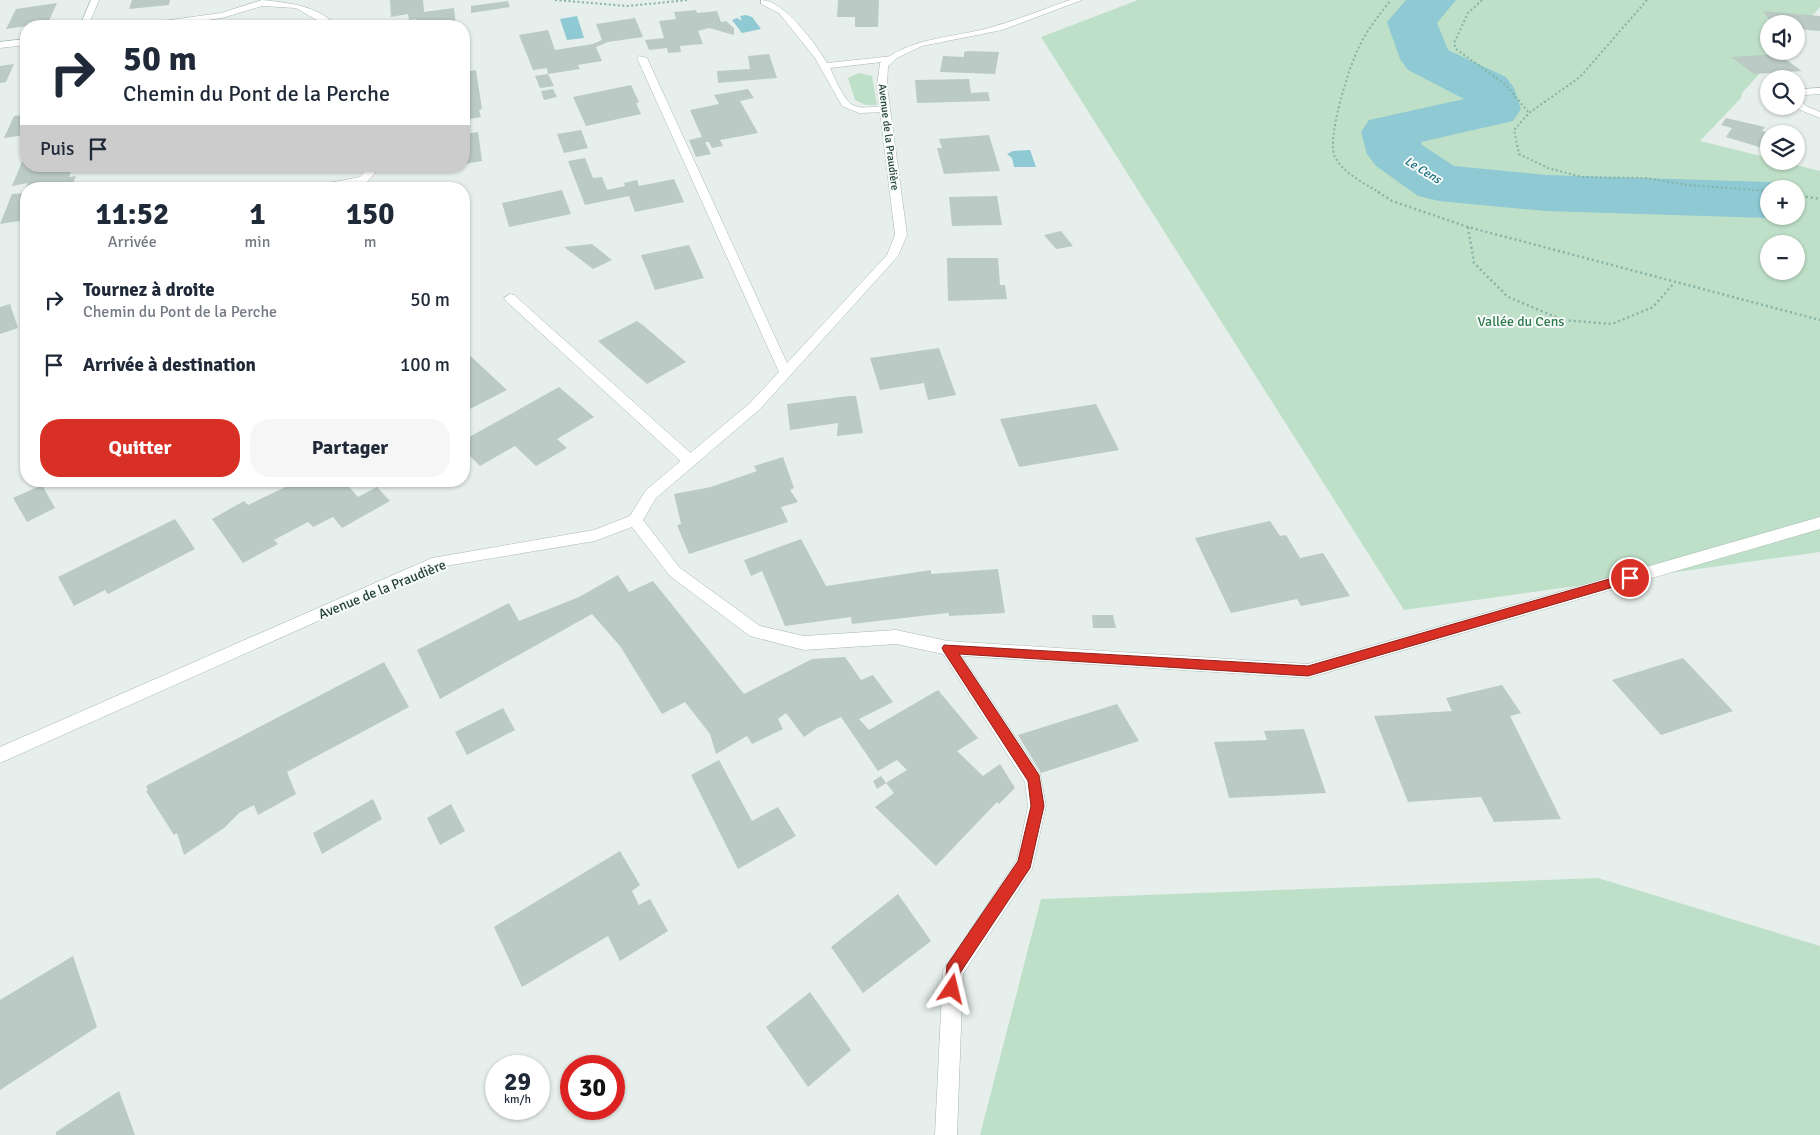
<!DOCTYPE html>
<html lang="fr">
<head>
<meta charset="utf-8">
<style>
  body { margin:0; font-family:Signika,sans-serif; background:#f6f6f7; color:#1f2937; height:100vh; display:flex; flex-direction:column; font-size:19px; white-space:nowrap }
  * { box-sizing:border-box; margin:0 }
  p { font-size:16px; color:#747a83 }
  .icon { flex:none; width:28px; height:28px; fill:none; stroke:currentColor; stroke-width:2; stroke-linecap:round; stroke-linejoin:round }
  .map { position:relative; flex:1; overflow:hidden }
  .drawer { position:absolute; left:20px; top:182px; width:450px; height:305px; display:flex; flex-direction:column; background:#fff; border-radius:20px; box-shadow:0 1px 4px #0004 }
  .drawer>* { flex:none }
  .top-card { position:absolute; left:20px; top:20px; width:450px; height:152px; border-radius:20px; box-shadow:0 1px 4px #0004; background:#fff; color:#1f2937; overflow:hidden }
  .buttons { position:absolute; left:1760px; top:15px; display:grid; gap:10px }
  .buttons a { display:grid; place-items:center; width:45px; height:45px; border-radius:50%; background:#fff; box-shadow:0 1px 4px #0004; font-size:25px }
  .speed { position:absolute; left:485px; top:1055px; display:flex; gap:10px; font-size:25px; font-weight:700; text-align:center }
  .speed>* { display:grid; place-content:center; width:65px; height:65px; border-radius:50%; background:#fff; box-shadow:0 1px 4px #0004; line-height:1 }
  .speed small { font-size:12px; font-weight:400 }
  .speed .limit { border:8px solid #d22; background:#fff; color:#111 }
  .pin { position:absolute; display:grid; place-items:center; width:42px; height:42px; color:#fff; margin:-21px; border:2px solid #fff; border-radius:50%; box-shadow:0 1px 5px #0007 }
  .me { position:absolute; width:55px; margin:-28px; rotate:10deg; stroke-linejoin:round; filter:drop-shadow(0 0 4px #0008) }
  .turn { display:flex; align-items:center; gap:18px; height:105px; padding:0 20px; font-size:22px }
  .turn .icon { width:65px; height:65px; stroke-width:2.5 }
  .turn b { display:block; font-size:35px; line-height:42px }
  .then { display:flex; align-items:center; height:48px; padding:0 20px; background:#0003; gap:10px; font-size:19px }
  .eta { display:flex; justify-content:space-evenly; align-items:center; height:85px; text-align:center }
  .eta b { font-size:30px; font-weight:700; line-height:35px }
  .button { display:flex; gap:10px; margin-top:auto; padding:10px 20px }
  .button a { flex:1; height:58px; border-radius:20px; background:#d93025; color:#fff; font-size:20px; font-weight:700; line-height:58px; text-align:center }
  .button a+a { background:#f6f6f7; color:#1f2937 }
  ul { padding:0; list-style:none }
  li { display:flex; align-items:center; gap:15px; height:65px; padding:0 20px }
  li div { flex:1 }
  li b { display:block; font-size:19px }
  li em { font-style:normal }
  .map>svg:first-child { display:block }
</style>
</head>
<body>
<div class="map">
<svg width="1820" height="1135" viewBox="0 0 1820 1135">
  <rect width="100%" height="100%" fill="#e6efeb"/>
  <!-- green -->
  <path fill="#bfe0c8" fill-rule="evenodd" d="M1138 0H1820V7L1796 34V24H1769V51H1780L1742 93 1741 98 1700 141 1769 158V161H1780L1820 171V552L1404 610 1041 37ZM1769 189H1796V216H1769ZM1769 244H1796V271H1769Z
    M859 73 872 76 877 105H866L855 100 848 78Z
    M1598 878 1820 946V1135H980L1041 899Z"/>
  <!-- water -->
  <path fill="#8ec9d4" d="M746 15 752 17 761 29 742 33 732 20 737 18 742 21 740 16Z
    M577 16 584 38 567 40 560 19Z
    M1030 150 1036 167H1014L1012 158 1007 154 1013 151Z"/>
  <g fill="none" stroke-linecap="round" stroke-linejoin="round">
    <!-- river -->
    <path fill="#8ec9d4" fill-rule="evenodd" d="M1406 0H1456L1437 23 1448 50 1506 77 1514 88 1521 109 1513 121 1421 142 1422 145 1454 166 1546 175 1769 182 1792 189H1769V216H1777L1769 218 1546 211 1439 201 1418 196 1376 166 1367 154 1361 132 1369 120 1464 99 1408 70 1400 59 1387 22Z
      M1796 195 1799 200 1796 205Z"/>
  </g>
  <!-- building -->
  <path fill="#bbcac4" d="M132 0H170L169 5 129 9Z
    M390 0H423L424 12 454 8 456 26H416V19L409 20 408 14 391 17Z
    M838 0H879L878 27H855V17H837Z
    M508 1 510 7 471 13V6Z
    M57 3 48 23 6 29 16 9Z
    M696 10 697 13 717 11 721 22 726 21 734 28V35L709 28 698 31 703 44 680 46 681 52 668 53 667 48 649 50 645 40 664 38 659 21 676 19 674 12Z
    M1763 11 1820 16V31L1796 29V24H1772Z
    M635 18 643 37 608 42 596 47 602 61 578 65 580 69 548 74 547 68 533 70 519 35 548 30 555 50 593 44 602 40 596 24Z
    M968 51 999 52 995 74 940 72 943 56 964 57V52Z
    M769 54 777 78 718 83 717 71 750 69 748 56Z
    M1778 54 1802 71 1754 74 1731 57Z
    M14 64 6 82 0 83V66Z
    M476 70 482 109 479 110 481 117 464 120V72Z
    M548 74 554 86 540 88 535 76Z
    M969 79 971 93 988 92 990 101 917 103 915 80Z
    M631 85 639 102 636 103 641 114 586 126 573 97Z
    M553 89 557 97 544 100 541 91Z
    M748 89 754 98 740 101 758 133 720 140 723 146 712 148 709 142H705L711 154 696 157 689 140 702 137 690 110 719 104 714 95Z
    M26 115V135L4 138 14 116Z
    M1726 118 1765 127 1762 131 1769 133V150L1726 137 1732 128 1721 125Z
    M581 130 588 148 564 153 557 134Z
    M478 132 482 161 464 164V134Z
    M989 135 1000 171 944 174 937 148H942L939 139Z
    M24 157H26V166H73L69 177 76 176 72 186 66 189H26V220L0 224 12 194 24 193 28 183 12 186Z
    M585 158 593 178 602 177 607 190 625 186 624 183 637 180 639 186 674 179 684 202 635 212 629 196 585 205 568 161Z
    M260 166H289V167L259 172Z
    M562 190 571 214 509 227 502 203Z
    M997 196 1002 225 952 226 949 197Z
    M1061 231 1073 246 1056 249 1044 235Z
    M592 244 612 260 593 269 564 247Z
    M689 245 704 278 655 290 641 255Z
    M947 258H998L1000 285H1005L1007 299 948 301Z
    M10 304 18 328 0 334V307Z
    M637 321 644 326 686 362 647 384 598 341Z
    M939 348 956 395 928 400 924 383 880 390 870 358Z
    M464 350 507 390 464 412Z
    M559 387 594 417 557 439 567 448 536 466 515 446 480 466 464 450V440Z
    M849 396H856L863 433 837 436 838 423 790 430 787 404Z
    M1096 404 1119 450 1019 467 1000 419Z
    M783 457 794 488 790 490 798 502 781 507 788 522 689 554 677 525 681 524 674 494 711 487 757 471 754 466Z
    M298 481H344L358 497 377 487 390 501 342 528 333 517 313 527 308 522 274 540 278 544 243 563 212 519 244 501 248 505Z
    M42 485 55 508 27 522 13 498Z
    M175 519 195 549 108 594 105 590 74 606 58 577Z
    M1270 521 1280 536 1286 535 1300 558 1323 553 1350 596 1301 606 1297 599 1231 613 1195 538Z
    M801 539 826 586 931 570V574L998 569 1005 613 949 616V613L938 614 852 624 851 617 785 626 762 571 751 576 744 560Z
    M618 575 629 592 653 581 744 694 812 659 845 657 861 680 873 675 893 702 859 719 869 730 938 690 978 738 957 751 983 776 1000 764 1015 788 999 804 997 802 936 866 875 807 894 793 886 783 907 770 897 760 878 771 841 717 817 728 804 737 786 713 778 719 783 729 752 744 747 736 716 754 710 734 685 702 662 714 620 646 592 614 440 699 417 650 509 603 519 621 579 597Z
    M1092 615H1113L1116 628H1093Z
    M1683 658 1733 711 1661 735 1612 680Z
    M384 662 409 707 287 772 296 794 258 815 254 805 239 813 224 828 184 855 177 833 174 835 146 791 148 790 146 786Z
    M1502 685 1521 713 1510 716 1561 819 1494 822 1481 797 1408 802 1374 716 1452 711 1446 698Z
    M1117 704 1139 741 1041 773 1018 735Z
    M503 708 515 730 467 755 455 732Z
    M1304 729 1326 793 1229 798 1214 742 1267 740 1264 731Z
    M719 760 752 821 778 807 796 836 738 869 691 775Z
    M881 776 886 783 877 789 873 781Z
    M373 799 382 819 322 854 313 833Z
    M451 804 465 831 440 845 427 818Z
    M620 851 640 885 632 891 639 905 650 899 668 931 620 961 608 936 522 987 494 927Z
    M898 894 931 941 863 993 831 947Z
    M73 956 97 1027 0 1090V1000Z
    M810 992 851 1050 808 1087 766 1027Z
    M119 1091 135 1135H56V1132Z"/>
  <g fill="none" stroke-linecap="round" stroke-linejoin="round">
    <defs>
      <path id="service" d="M761 0C784 0 816 44 827 63L893 56V60L890 61 830 68C835 78 841 94 849 102 860 114 880 101 890 110L888 112 859 113 842 106 815 58 779 13 761 4Z
        M510 294 514 295 695 457 697 461 695 465H685L506 301 504 298Z"/>
      <path id="minor" d="M91 0H99L88 26H80Z
        M262 0C290 3 316 5 337 26H327L296 8 262 6 222 18 164 26H144L148 23 221 13Z
        M1070 0H1082L1002 30 922 46 897 58 888 66 887 86 907 235 898 256 760 409 656 498 643 520 680 568 760 626 804 636 896 630 948 641 1308 664 1820 517V529L1308 678 962 656 1040 774 1046 806 1032 869 963 974 957 1135H935L943 971 1017 860 1028 806 1025 782 943 654 896 644 804 650 750 636 670 576 632 527 595 541 439 567 0 763V747L432 558 594 530 630 516 646 490 750 403 779 372 637 58 639 56 647 58 787 363 887 255 895 235 877 86 880 63C911 38 948 38 985 29 1014 21 1042 10 1070 0Z
        M26 39V45L0 48V42Z
        M1820 88V94L1805 95 1800 99 1806 106 1820 112V118L1800 110 1796 106V92L1802 89Z
        M370 166H381L367 182 332 189 313 188 318 185 360 177Z"/>
    </defs>
    <!-- service casing -->
    <use href="#service" stroke="#a8b8b2" stroke-width="1"/>
    <!-- minor casing -->
    <use href="#minor" stroke="#a8b8b2" stroke-width="1"/>
    <!-- path-far1 -->
    <path stroke="#86b3a5" stroke-width="2" stroke-dasharray="2 2.5" stroke-linecap="butt" d="M555 0 627 6 688 0
      M1482 0 1468 13 1454 43 1456 49 1506 85 1529 113
      M1647 0 1580 77 1529 113 1514 130 1519 154 1548 168 1582 177 1646 178 1687 185 1769 191
      M1380 193C1364 183 1344 174 1335 157 1326 139 1349 67 1359 47 1367 30 1379 15 1391 0"/>
    <!-- path -->
    <path stroke="#86b3a5" stroke-width="2.5" stroke-dasharray="2 3" stroke-linecap="butt" d="M1378 192 1392 201 1468 227 1820 320
      M1796 195 1820 199
      M1468 227 1474 263 1508 297 1563 320 1612 324 1653 307 1674 283"/>
    <!-- service -->
    <use href="#service" fill="#fff" fill-rule="evenodd"/>
    <!-- minor -->
    <use href="#minor" fill="#fff" fill-rule="evenodd"/>
  </g>
  <!-- route -->
  <path fill="#d93025" stroke="#8d1f18" d="M1630 573 1636 578 1634 581 1308 676 959 654 1039 775 1044 806 1030 868 960 973 957 994 952 997 947 994 945 989 947 965 1018 861 1031 806 1028 781 944 652 942 648 944 645 1308 666Z"/>
  <g text-anchor="middle" stroke-width="4" stroke-linejoin="round" paint-order="stroke">
    <!-- far-street labels -->
    <g font-size="11" fill="#24423a" stroke="#f7fbf9">
      <text transform="translate(889 137) rotate(83)" y="4">Avenue de la Praudière</text>
    </g>
    <!-- far-water labels -->
    <g font-size="12" font-style="italic" fill="#1c6f80" stroke="#f7fbf9">
      <text transform="translate(1423 170) rotate(32)" y="4">Le Cens</text>
    </g>
    <!-- park labels -->
    <g font-size="14" fill="#2d7a4b" stroke="#f7fbf9">
      <text x="1521" y="326">Vallée du Cens</text>
    </g>
    <!-- street labels -->
    <g font-size="14" fill="#24423a" stroke="#f7fbf9">
      <text transform="translate(382 589) rotate(-22)" y="5">Avenue de la Praudière</text>
    </g>
  </g>
</svg>
<div class="buttons">
<a><svg class="icon" aria-label="sound" viewBox="0 0 24 24"><path d="M4 9h4l5-4v14l-5-4H4zM17 9q2 3 0 6"/></svg></a>
<a><svg class="icon" aria-label="search" viewBox="0 0 24 24"><circle cx="10" cy="10" r="6"/><path d="M15 15l6 6"/></svg></a>
<a><svg class="icon" aria-label="layers" viewBox="0 0 24 24"><path d="M12 4l9 5-9 5-9-5zM3 14l9 5 9-5"/></svg></a>
<a>+</a>
<a>−</a>
</div>
<div class="speed"><div>29<small>km/h</small></div><div class="limit">30</div></div>
<div class="pin" style="left:1630px;top:578px;background:#d93025"><svg class="icon" aria-label="arrive" viewBox="0 0 24 24"><path d="M6 21V4h12l-3 4 3 4H6"/></svg></div>
<svg class="me" style="left:952px;top:989px" viewBox="-20 -20 40 40"><path d="M0-17L14 15 0 8-14 15z" fill="#d93025" stroke="#fff" stroke-width="4"/></svg>
<div class="top-card">
<div class="turn"><svg class="icon" aria-label="right" viewBox="0 0 24 24"><path d="M7 20v-9h11M14 6l5 5-5 5"/></svg><div><b>50 m</b>Chemin du Pont de la Perche</div></div>
<div class="then">Puis<svg class="icon" aria-label="arrive" viewBox="0 0 24 24"><path d="M6 21V4h12l-3 4 3 4H6"/></svg></div>
</div>
<section class="drawer">
<div class="eta">
<div><b>11:52</b><p>Arrivée</p></div>
<div><b>1</b><p>min</p></div>
<div><b>150</b><p>m</p></div>
</div>
<ul>
<li><svg class="icon" aria-label="right" viewBox="0 0 24 24"><path d="M7 20v-9h11M14 6l5 5-5 5"/></svg><div><b>Tournez à droite</b><p>Chemin du Pont de la Perche</p></div><em>50 m</em></li>
<li><svg class="icon" aria-label="arrive" viewBox="0 0 24 24"><path d="M6 21V4h12l-3 4 3 4H6"/></svg><div><b>Arrivée à destination</b></div><em>100 m</em></li>
</ul>
<div class="button"><a>Quitter</a><a>Partager</a></div>
</section>
</div>
</body>
</html>
